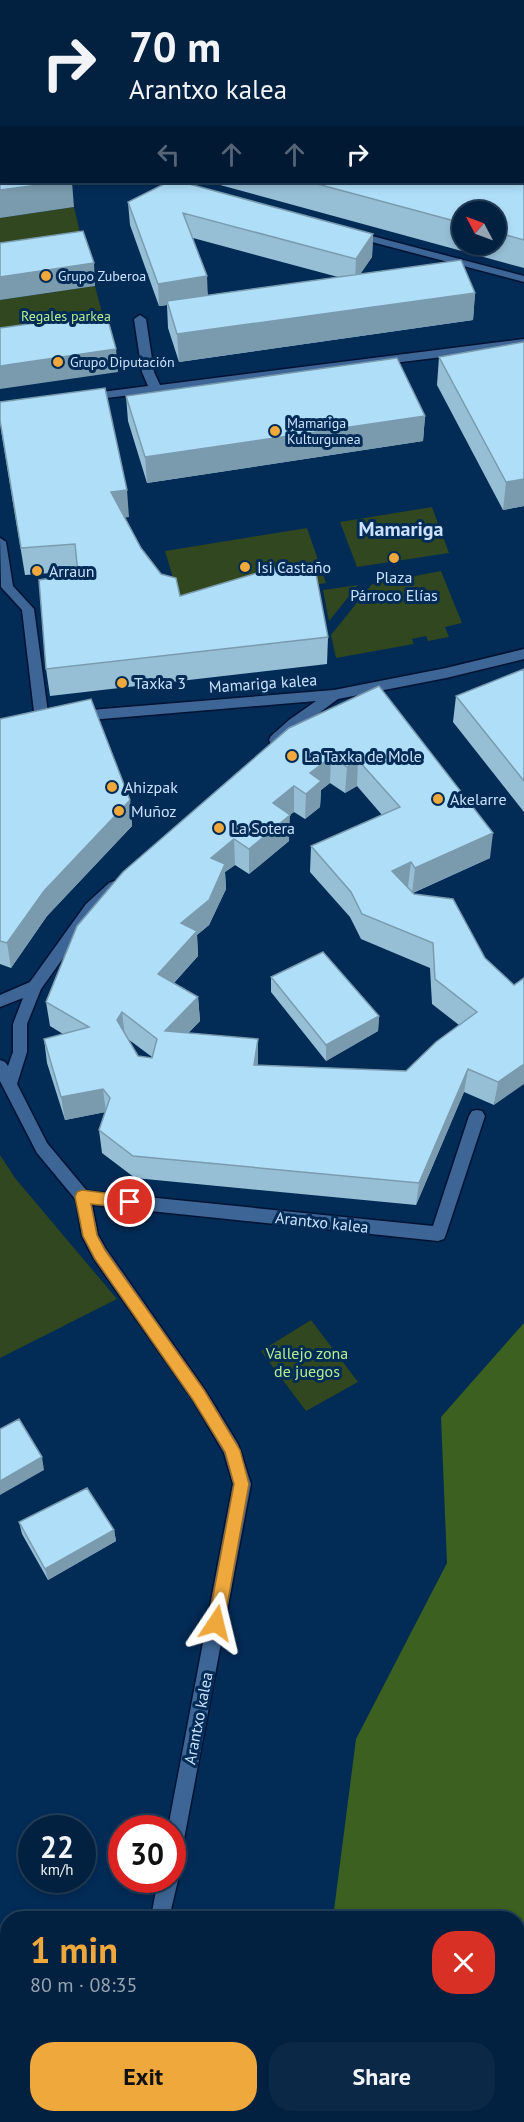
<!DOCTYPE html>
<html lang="en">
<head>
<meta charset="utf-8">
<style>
  body { margin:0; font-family:"PT Sans",sans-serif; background:#0c2847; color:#f1f3f6; height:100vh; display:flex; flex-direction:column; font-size:22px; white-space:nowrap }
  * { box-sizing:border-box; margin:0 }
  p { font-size:20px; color:#96a3b1 }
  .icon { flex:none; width:33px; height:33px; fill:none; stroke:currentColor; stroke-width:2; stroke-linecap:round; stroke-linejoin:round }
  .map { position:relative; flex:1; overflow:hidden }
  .panel { position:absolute; left:0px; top:1911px; width:525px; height:212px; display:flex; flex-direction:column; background:#022040; border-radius:24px 24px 0 0; box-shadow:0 3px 9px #0003,0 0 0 2px #233e59 }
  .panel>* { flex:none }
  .top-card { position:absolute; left:0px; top:0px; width:525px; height:183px; box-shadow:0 3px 9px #0003,0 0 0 2px #233e59; background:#022040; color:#f1f3f6; overflow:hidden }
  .needle { width:39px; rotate:311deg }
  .buttons { position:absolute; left:452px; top:201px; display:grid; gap:12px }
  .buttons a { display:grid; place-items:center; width:54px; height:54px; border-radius:50%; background:#022040; box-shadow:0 3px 9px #0003,0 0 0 2px #233e59; font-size:30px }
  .speed { position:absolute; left:18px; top:1815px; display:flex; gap:12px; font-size:30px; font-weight:700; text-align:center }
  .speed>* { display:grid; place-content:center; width:78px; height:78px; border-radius:50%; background:#022040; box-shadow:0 3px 9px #0003,0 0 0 2px #233e59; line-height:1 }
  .speed small { font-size:15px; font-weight:400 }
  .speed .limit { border:9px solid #d22; background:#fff; color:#111 }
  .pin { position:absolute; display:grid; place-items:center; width:51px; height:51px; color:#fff; margin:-26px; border:3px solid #fff; border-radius:50%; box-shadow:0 2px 6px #0007 }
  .me { position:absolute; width:66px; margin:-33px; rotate:10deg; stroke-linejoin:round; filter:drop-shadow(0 0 4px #0008) }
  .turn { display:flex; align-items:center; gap:21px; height:126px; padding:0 30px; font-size:27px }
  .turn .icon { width:78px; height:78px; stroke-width:2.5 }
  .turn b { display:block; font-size:42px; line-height:51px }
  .lanes { display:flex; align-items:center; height:57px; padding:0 30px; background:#0003; justify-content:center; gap:30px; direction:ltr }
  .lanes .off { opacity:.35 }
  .round { display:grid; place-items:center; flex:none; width:63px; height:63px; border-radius:24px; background:#0c2847 }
  .headline { display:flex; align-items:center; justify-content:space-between; height:102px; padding:0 30px }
  h1 { font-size:36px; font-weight:800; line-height:45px; color:#eea83c }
  .cta { display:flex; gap:12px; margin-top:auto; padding:12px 30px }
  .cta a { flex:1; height:69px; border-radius:24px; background:#eea83c; color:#111; font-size:24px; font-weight:800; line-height:69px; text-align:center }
  .cta a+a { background:#0c2847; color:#f1f3f6 }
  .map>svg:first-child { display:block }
</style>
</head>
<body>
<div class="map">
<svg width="524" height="2122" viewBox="0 0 524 2122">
  <rect width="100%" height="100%" fill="#022b56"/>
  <!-- green -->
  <path fill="#30471f" d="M74 207 85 254 0 266V218Z
    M95 286 108 336 0 351V300Z
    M432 507 449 553 357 567 340 522Z
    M307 528 326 583 181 605 165 551Z
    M441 571 462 623 445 627 449 637 428 641 426 636 412 639 414 644 336 658 331 635 372 584Z
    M358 585 329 621 323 590Z
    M0 1155 15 1178 117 1299 0 1358Z
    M311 1320 358 1382 306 1411 261 1351Z"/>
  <!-- forest -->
  <path fill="#3c601f" d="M524 1323V2122H151L178 2115H518V1918H333L356 1739 447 1563 441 1417Z"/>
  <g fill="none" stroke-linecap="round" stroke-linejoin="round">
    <defs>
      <path id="minor" d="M0 129H2V135H0Z
        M353 231 524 276V282L349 236 348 234Z
        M140 315 146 319 154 372 160 385 524 339V347L82 401 80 398 86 394 148 386 142 372 134 319Z
        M0 538 6 542 13 586 34 609 49 720 42 725 35 720 22 610 1 587Z
        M524 649V659L446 678 338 699 276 745 271 744 269 740 271 736 289 720 316 701 78 721 71 716 78 711 334 690 446 668Z
        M114 881 119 883 121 887 119 891 96 912 41 989 27 1024V1052L17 1084 47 1143 87 1191 433 1226 469 1116 472 1111 477 1110 482 1111 485 1116 446 1234 444 1239 438 1241 92 1205 98 1235 106 1249 205 1390 238 1444 251 1484 181 1855 179 1862 172 1864V1828H168L233 1484 224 1453 193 1400 94 1259 82 1236 76 1200 37 1153 0 1081V1060L5 1062 8 1066 13 1052V1024L23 998 0 1007V995L30 982 86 904 109 883Z
        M172 1872 178 1880 169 1918H155L152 1912 158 1880H172Z"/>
    </defs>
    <!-- minor casing -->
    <use href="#minor" stroke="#001333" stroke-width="3"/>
    <!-- minor -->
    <use href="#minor" fill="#3d6595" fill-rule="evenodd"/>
    <!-- rail -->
    <path stroke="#afc8e6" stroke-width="3" stroke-dasharray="7 3" stroke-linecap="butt" d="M36 2 47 0
      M103 2 115 0"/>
  </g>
  <!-- wall -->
  <path fill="#96bfd6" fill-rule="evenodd" d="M442 0H524V80V2H443Z
    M524 98V268L209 182H524ZM462 212H495V244H462Z
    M128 202 373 234 372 257 360 274 475 293 473 320 179 362 168 328 167 305 159 306 130 225ZM193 238 338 277 208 295Z
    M524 342V506L503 510 437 385 439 357Z
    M126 396 425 416 423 441 147 483 128 421Z
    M0 402 129 517H125L141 548 161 574 180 596 328 637 327 664 50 696 46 669 78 574V571L25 575 1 430Z
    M524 669V812L453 722 456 696Z
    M379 686 490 858 413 893 514 985 524 978 494 1105 464 1092 416 1205 135 1178 102 1153 99 1130 105 1112 65 1120 47 1063 44 1039 63 1034 50 1026 46 1002ZM330 783 345 793 357 786 382 815 311 846 310 872 350 917 361 939 430 968 432 1004 459 1025 406 1071 258 1065 188 1033 200 1021 198 997 174 983 198 956 197 935 209 925 226 889 225 872 235 865 249 874 289 841V815L294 812 305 819 320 807 321 790ZM128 1039 152 1057V1058L138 1056Z
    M0 719 130 800 132 826 47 916 11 968 0 964Z
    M271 977 379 1016 378 1031 326 1061 271 992Z
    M19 1522 114 1530 116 1541 48 1580 22 1534Z"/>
  <!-- shaded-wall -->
  <path fill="#7a9bae" d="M0 73H2V83H0Z
    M61 182H72L74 207 0 218V190Z
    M373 234 372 257 355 282 356 259Z
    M94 263 95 286 0 300V277Z
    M207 276 208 299 167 301V305L159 306 158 284Z
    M475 293 473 320 179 362 177 334Z
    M116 349 118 372 0 389V366Z
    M425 416 423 441 147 483 145 457Z
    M524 479V506L503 510 506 482Z
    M127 490 129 517 114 519 111 492Z
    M331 757 330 783 321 790 320 807 305 819 306 794 310 773Z
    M358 760 357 786 345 793 347 767Z
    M294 786V812L273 828V803Z
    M130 800 132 826 47 916 11 968 7 943 44 891Z
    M290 815 289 841 249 874V849Z
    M493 833 490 858 412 893 415 868Z
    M234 839 235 865 225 872 226 889 209 925 197 935 198 956 160 998 158 974 211 858Z
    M411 862 408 887 390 896 392 871Z
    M198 997 200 1021 167 1055 165 1031Z
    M122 1012 125 1036 117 1020Z
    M379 1016 378 1031 326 1061V1045Z
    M258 1039V1063L254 1088V1065Z
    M524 1064V1084L494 1105 498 1082Z
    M468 1069 464 1092 416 1205 419 1183Z
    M103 1089 106 1112 65 1120 61 1097Z
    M42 1457 44 1470 0 1495V1481Z
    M114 1530 116 1541 48 1580 45 1569Z"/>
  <!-- building -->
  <path fill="#afdef9" stroke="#7a9bae" stroke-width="1.5" fill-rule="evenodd" d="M253 0H418L419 2H254Z
    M458 0H524V53V2H458Z
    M2 60V73H0V61Z
    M524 98V240L495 232V212H462V223L310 182H524Z
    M0 159H2V182H61L0 190Z
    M168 182H182L373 234 356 259 183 213 207 276 158 284 128 202Z
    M83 231 94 263 0 277V243Z
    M461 260 475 293 177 334 167 301Z
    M106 313 116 349 0 366V328Z
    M524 342V479L506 482 439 357Z
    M397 358 425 416 145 457 126 396Z
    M105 388 127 490 111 492 141 548 161 574 176 578 180 596 287 564 314 563 328 637 46 669 39 580 78 574 75 544 21 548 0 420V402Z
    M524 669V781L456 696Z
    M379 686 493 833 415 868 411 862 392 871 414 894 453 899 485 958 514 985 524 978V1064L498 1082 468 1069 419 1183 133 1156 99 1130 110 1098 103 1089 61 1097 44 1039 89 1027 46 1002 77 926 123 872 289 728ZM331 757 347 767 358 760 400 807 311 846 351 892 362 914 433 943 435 979 477 1012 436 1042 406 1071 254 1065 258 1039 165 1031 198 997 158 974 197 931 181 923 209 900 225 864 211 858 234 839 249 849 290 815 273 803 294 786 306 794 321 781 310 773ZM122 1012 157 1039 152 1058 138 1056 117 1020Z
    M91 699 130 800 44 891 7 943 0 941V719Z
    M323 952 379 1016 326 1045 271 977Z
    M19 1419 42 1457 0 1481V1429Z
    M87 1488 114 1530 45 1569 19 1522Z"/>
  <!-- route -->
  <path fill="#eea83c" stroke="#9b6d27" stroke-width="1.5" d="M82 1190 135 1197 137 1202 135 1206 130 1208 91 1204 97 1235 105 1250 204 1390 240 1450 249 1484 224 1623 221 1629 216 1631 210 1629 208 1623 234 1484 225 1452 193 1400 95 1259 83 1236 75 1197 77 1192Z"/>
  <!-- markers -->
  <g fill="#eea83c" stroke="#022b56" stroke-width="2">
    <circle cx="46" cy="276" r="6"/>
    <circle cx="58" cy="362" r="6"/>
    <circle cx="275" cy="431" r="6"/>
    <circle cx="394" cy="558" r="6"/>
    <circle cx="245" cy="567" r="6"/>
    <circle cx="37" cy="571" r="6"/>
    <circle cx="122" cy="683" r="6"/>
    <circle cx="292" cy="756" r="6"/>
    <circle cx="112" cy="787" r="6"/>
    <circle cx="438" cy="799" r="6"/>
    <circle cx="119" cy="811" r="6"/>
    <circle cx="219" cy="828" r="6"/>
  </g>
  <g text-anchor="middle" stroke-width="6" stroke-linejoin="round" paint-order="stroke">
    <!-- far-poi labels -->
    <g font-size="14" fill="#cbe1fd" stroke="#022b56" text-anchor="start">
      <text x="58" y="281">Grupo Zuberoa</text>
      <text x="70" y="367">Grupo Diputación</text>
      <text x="287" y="428">Mamariga<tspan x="287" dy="16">Kulturgunea</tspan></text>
    </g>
    <!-- far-park labels -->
    <g font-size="14" fill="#b6ed91" stroke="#022b56">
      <text x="66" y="321">Regales parkea</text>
    </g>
    <!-- poi labels -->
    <g font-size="16" fill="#cbe1fd" stroke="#022b56" text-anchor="start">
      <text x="257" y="573">Isi Castaño</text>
      <text x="49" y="577">Arraun</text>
      <text x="394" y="583" text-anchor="middle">Plaza<tspan x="394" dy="18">Párroco Elías</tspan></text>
      <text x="134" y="689">Taxka 3</text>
      <text x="304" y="762">La Taxka de Mole</text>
      <text x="124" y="793">Ahizpak</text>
      <text x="450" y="805">Akelarre</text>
      <text x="131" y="817">Muñoz</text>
      <text x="231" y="834">La Sotera</text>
    </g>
    <!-- street labels -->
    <g font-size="16" fill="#cbe1fd" stroke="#022b56">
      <text transform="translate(263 683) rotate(-4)" y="6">Mamariga kalea</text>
      <text transform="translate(322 1222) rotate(6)" y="6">Arantxo kalea</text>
      <text transform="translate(198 1718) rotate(-79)" y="6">Arantxo kalea</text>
    </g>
    <!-- park labels -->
    <g font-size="16" fill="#b6ed91" stroke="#022b56">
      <text x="307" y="1359">Vallejo zona<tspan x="307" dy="18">de juegos</tspan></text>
    </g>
    <!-- quarter labels -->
    <g font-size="20" font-weight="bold" fill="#cbe1fd" stroke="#022b56">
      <text x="401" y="536">Mamariga</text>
    </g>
  </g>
</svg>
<div class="buttons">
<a><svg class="needle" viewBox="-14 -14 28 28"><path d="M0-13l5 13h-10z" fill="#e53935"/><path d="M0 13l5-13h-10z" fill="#96a3b1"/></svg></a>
</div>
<div class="speed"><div>22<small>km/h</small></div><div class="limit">30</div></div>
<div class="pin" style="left:130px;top:1202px;background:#d93025"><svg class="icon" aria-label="arrive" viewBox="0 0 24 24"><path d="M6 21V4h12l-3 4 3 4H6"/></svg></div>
<svg class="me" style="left:216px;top:1623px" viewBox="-20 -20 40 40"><path d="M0-17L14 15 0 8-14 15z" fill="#eea83c" stroke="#fff" stroke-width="4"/></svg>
<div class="top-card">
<div class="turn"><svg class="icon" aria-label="right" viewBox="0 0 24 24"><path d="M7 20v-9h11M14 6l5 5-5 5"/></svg><div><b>70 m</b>Arantxo kalea</div></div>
<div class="lanes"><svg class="icon off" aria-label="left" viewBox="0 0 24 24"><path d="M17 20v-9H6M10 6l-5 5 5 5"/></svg><svg class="icon off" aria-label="ahead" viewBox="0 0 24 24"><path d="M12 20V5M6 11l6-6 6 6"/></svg><svg class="icon off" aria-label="ahead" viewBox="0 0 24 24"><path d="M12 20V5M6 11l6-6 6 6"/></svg><svg class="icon" aria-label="right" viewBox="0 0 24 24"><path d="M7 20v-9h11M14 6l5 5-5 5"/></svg></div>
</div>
<section class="panel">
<div class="headline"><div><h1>1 min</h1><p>80 m · 08:35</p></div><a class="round" style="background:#d93025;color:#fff"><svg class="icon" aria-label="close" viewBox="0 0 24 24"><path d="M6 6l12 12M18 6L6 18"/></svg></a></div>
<div class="cta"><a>Exit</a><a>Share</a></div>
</section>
</div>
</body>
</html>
